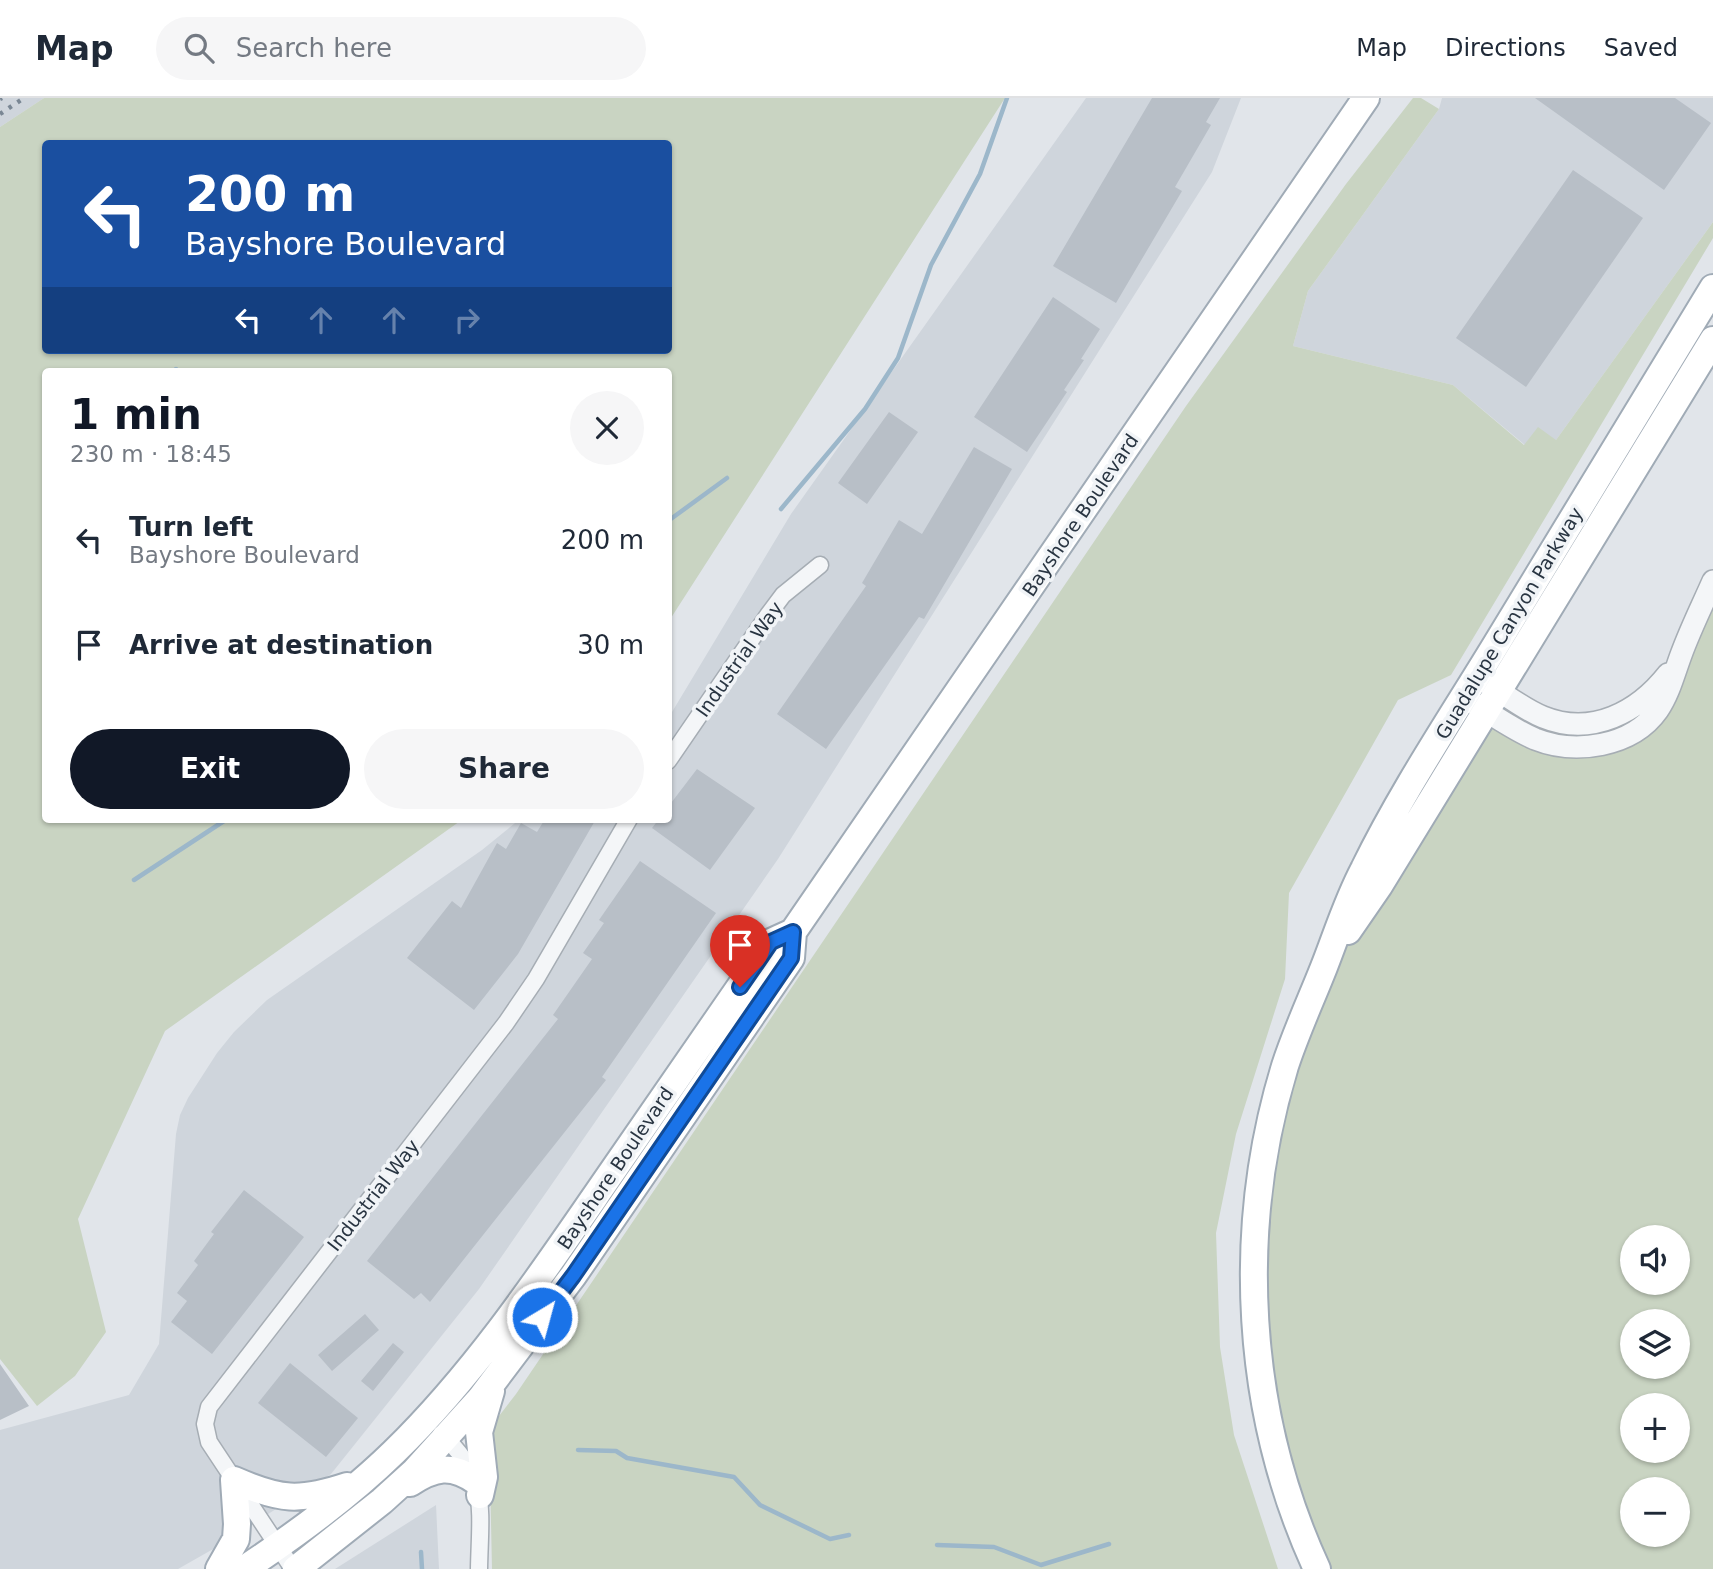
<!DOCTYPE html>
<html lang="en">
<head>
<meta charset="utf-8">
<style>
  body { margin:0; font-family:"DejaVu Sans",sans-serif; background:#f6f6f7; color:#1f2937; height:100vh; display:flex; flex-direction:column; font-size:26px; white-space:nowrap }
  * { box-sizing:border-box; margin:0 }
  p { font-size:23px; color:#747a83 }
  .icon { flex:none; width:38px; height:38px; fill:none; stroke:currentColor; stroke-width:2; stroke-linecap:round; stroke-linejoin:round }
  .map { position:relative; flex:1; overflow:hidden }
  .details { position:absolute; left:42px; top:270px; width:630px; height:455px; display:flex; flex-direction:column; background:#fff; border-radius:7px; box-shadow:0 2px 5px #0004 }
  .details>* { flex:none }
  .hud { position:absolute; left:42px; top:42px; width:630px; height:214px; border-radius:7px; box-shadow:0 2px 5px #0004; background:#1a4fa0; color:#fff; overflow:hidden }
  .fabs { position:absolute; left:1620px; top:1127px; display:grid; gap:14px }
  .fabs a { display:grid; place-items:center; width:70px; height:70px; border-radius:50%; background:#fff; box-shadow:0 2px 5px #0004; font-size:35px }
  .pin { position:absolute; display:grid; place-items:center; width:60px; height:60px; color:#fff; margin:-72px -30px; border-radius:50% 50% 50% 0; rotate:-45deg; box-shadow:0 0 7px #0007 }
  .pin .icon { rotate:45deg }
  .me { position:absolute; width:77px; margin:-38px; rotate:37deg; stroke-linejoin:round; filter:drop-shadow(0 0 5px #0008) }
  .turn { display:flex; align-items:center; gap:24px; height:147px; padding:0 28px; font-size:32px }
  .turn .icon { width:91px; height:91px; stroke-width:2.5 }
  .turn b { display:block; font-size:49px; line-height:60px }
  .lanes { display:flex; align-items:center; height:66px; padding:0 28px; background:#0003; justify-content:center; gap:35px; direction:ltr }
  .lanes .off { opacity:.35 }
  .round { display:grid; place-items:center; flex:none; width:74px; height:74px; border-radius:37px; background:#f6f6f7 }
  .headline { display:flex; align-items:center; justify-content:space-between; height:119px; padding:0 28px }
  h1 { font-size:42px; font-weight:600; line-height:52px; color:#111827 }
  .primary-button { display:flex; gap:14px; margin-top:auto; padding:14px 28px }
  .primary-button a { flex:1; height:80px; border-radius:42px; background:#111827; color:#fff; font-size:28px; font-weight:600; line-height:80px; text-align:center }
  .primary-button a+a { background:#f6f6f7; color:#1f2937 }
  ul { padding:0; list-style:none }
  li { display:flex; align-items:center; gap:21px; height:105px; padding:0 28px }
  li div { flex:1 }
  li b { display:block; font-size:26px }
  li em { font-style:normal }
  header { display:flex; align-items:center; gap:42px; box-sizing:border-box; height:98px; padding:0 35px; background:#fff; border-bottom:2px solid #e0e1e3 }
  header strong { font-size:33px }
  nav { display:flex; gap:38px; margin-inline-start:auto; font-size:24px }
  .search { width:490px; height:63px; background:#f6f6f7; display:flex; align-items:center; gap:18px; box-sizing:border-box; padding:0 24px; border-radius:38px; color:#747a83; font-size:26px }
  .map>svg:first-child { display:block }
</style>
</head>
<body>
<header>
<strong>Map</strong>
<div class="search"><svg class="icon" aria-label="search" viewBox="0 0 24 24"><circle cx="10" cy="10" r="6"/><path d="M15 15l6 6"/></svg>Search here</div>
<nav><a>Map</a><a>Directions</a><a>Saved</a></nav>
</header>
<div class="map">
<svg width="1713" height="1471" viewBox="0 0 1713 1471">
  <rect width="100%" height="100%" fill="#e1e5ea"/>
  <!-- built -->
  <path fill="#cfd5dc" d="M0 0H44L0 29Z
    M1086 0H1241L1212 74 778 761 479 1191 331 1376 215 1450 178 1471H0V1332L129 1297 159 1246 176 1036 180 1017 188 1000 217 955 234 934 267 902 482 752 520 721H668L669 619 791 416Z
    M1442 0H1713V124L1556 342 1525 347 1453 287 1293 248 1308 193 1439 11Z
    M436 1407 439 1471H335Z"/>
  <!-- green -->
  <path fill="#c9d4c2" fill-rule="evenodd" d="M44 0H1005L669 523 668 273H46V721H463L165 933 78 1121 106 1234 75 1278 37 1308 0 1261V29ZM46 46H668V252H46Z
    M1413 0H1421L1439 11 1308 193 1293 248 1453 287 1524 347 1538 329 1556 342 1713 124V140L1451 577 1398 602 1289 795 1285 881 1236 1036 1216 1135 1220 1249 1234 1337 1278 1471H492L489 1331 516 1296 1186 308 1346 86Z
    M1713 483V1471H1317L1285 1386 1254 1142 1309 901 1486 612 1538 642 1633 635ZM1633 1139H1678V1185H1633ZM1633 1223H1678V1269H1633ZM1633 1307H1678V1353H1633ZM1633 1391H1678V1437H1633Z"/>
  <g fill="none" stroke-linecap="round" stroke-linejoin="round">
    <!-- stream -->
    <path stroke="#9cb7ca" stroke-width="4.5" d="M176 271V273
      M781 411 865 311 898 260 931 167 980 76 1007 0
      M668 423 727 380
      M134 782 227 721
      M578 1352 616 1353 627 1360 734 1379 760 1407 830 1441 849 1437
      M937 1447 994 1449 1041 1467 1109 1446
      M421 1454 422 1471"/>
  </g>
  <!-- building -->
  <path fill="#b8bfc7" d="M1152 0H1220L1206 24 1211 27 1175 89 1182 93 1116 205 1053 168Z
    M1535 0H1675L1711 25 1664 92Z
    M1573 72 1643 120 1526 289 1456 240Z
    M1053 199 1100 231 1081 261 1084 262 1064 292 1067 294 1027 354 974 319Z
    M889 314 918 334 867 406 838 385Z
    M974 349 1012 371 924 521 919 519 826 651 777 616 866 488 862 485 899 422 922 436Z
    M697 671 755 710 710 772 652 730 659 721H668V709Z
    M545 721H596L518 856 474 912 407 860 452 803 461 810 497 745 506 751 521 725 537 734Z
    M640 763 716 815 602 979 606 982 430 1204 421 1195 414 1201 367 1163 558 921 553 917 592 861 583 855 604 825 599 822Z
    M244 1092 304 1139 212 1256 171 1224 187 1203 177 1195 198 1167 194 1163 214 1136 211 1134Z
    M365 1216 379 1232 332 1273 318 1257Z
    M393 1245 404 1254 373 1293 361 1283Z
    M290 1265 358 1320 326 1359 258 1305Z
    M0 1266 29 1308 0 1322Z"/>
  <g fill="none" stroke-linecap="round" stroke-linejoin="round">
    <defs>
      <path id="minor" d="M668 663 768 517 783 497 820 467
        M441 1336C489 1378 480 1413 479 1471
        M293 1471 209 1344 205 1326 209 1309 506 925 536 881 629 721"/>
      <path id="tertiary" d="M1487 585C1505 596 1523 611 1543 619 1592 639 1638 614 1668 576
        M1475 606C1494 618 1514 632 1535 641 1575 657 1632 649 1658 612 1669 596 1674 576 1681 557 1690 532 1702 508 1713 483"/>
      <path id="primary" d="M1348 833 1379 788 1713 242
        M410 1385C435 1369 451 1366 476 1383
        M480 1397 484 1379 479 1334 491 1293
        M219 1471 236 1441 237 1426 234 1382C280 1402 299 1404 347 1388
        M244 1471C297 1436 349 1398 394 1354 476 1274 541 1177 605 1084 660 1004 715 924 771 844L793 834
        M296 1471 382 1403 414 1374 480 1301 573 1178 791 860 793 834 1366 0
        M1317 1471C1245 1315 1235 1132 1285 968 1296 934 1311 902 1324 869 1337 836 1347 803 1364 771 1403 691 1454 616 1500 540 1571 423 1642 307 1713 190"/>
    </defs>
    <!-- minor casing -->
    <use href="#minor" stroke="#a6adb4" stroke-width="19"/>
    <!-- tertiary casing -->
    <use href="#tertiary" stroke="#a6adb4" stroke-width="24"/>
    <!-- primary casing -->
    <use href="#primary" stroke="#a0abb6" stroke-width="30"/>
    <!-- minor -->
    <use href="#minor" stroke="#f4f6f8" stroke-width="16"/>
    <!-- tertiary -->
    <use href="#tertiary" stroke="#f4f6f8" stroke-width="21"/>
    <!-- primary -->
    <use href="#primary" stroke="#fff" stroke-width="26"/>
    <!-- rail -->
    <path stroke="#7a8794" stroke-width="4.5" stroke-dasharray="3.5 7" stroke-linecap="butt" d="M0 1 2 0
      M0 16 24 0"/>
  </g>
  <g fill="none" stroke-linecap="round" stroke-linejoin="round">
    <defs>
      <path id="route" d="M542 1219 573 1178 791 860 793 834 771 844 740 889"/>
    </defs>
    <!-- route casing -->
    <use href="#route" stroke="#114b97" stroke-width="18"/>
    <!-- route -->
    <use href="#route" stroke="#1a73e8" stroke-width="12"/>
  </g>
  <g text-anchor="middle" stroke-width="7" stroke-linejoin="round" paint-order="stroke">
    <!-- street labels -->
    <g font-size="19" fill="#293542" stroke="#f1f4f7">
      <text transform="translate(1080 417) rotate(-56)" y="7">Bayshore Boulevard</text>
      <text transform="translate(1509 525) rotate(-59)" y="7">Guadalupe Canyon Parkway</text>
      <text transform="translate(739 561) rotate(-55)" y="7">Industrial Way</text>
      <text transform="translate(615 1070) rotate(-56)" y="7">Bayshore Boulevard</text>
      <text transform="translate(373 1097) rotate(-52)" y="7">Industrial Way</text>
    </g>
  </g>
</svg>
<div class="fabs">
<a><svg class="icon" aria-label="sound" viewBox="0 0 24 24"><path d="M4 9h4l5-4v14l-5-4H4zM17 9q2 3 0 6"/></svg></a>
<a><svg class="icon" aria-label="layers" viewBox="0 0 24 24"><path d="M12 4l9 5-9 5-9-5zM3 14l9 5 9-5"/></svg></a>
<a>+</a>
<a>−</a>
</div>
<div class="pin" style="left:740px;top:889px;background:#d93025"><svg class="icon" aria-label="arrive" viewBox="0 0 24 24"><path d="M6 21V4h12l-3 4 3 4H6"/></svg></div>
<svg class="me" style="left:542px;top:1219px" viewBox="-20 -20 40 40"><circle r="17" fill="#1a73e8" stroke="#fff" stroke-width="3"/><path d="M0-11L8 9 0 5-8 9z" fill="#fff"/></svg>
<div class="hud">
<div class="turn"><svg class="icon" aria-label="left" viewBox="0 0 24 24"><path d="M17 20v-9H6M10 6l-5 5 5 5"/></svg><div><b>200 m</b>Bayshore Boulevard</div></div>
<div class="lanes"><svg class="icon" aria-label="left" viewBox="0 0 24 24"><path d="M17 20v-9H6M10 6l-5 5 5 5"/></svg><svg class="icon off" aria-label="ahead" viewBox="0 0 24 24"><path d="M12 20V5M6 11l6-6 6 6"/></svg><svg class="icon off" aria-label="ahead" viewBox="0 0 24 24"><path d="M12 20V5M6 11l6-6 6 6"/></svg><svg class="icon off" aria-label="right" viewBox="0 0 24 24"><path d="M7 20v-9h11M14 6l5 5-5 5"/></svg></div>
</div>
<section class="details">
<div class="headline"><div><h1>1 min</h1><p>230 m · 18:45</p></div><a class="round"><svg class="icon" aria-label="close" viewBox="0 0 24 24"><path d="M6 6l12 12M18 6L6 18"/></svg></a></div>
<ul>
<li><svg class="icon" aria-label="left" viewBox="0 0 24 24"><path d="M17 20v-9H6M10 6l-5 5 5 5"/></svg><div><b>Turn left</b><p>Bayshore Boulevard</p></div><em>200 m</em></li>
<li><svg class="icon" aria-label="arrive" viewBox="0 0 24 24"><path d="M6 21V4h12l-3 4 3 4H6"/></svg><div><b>Arrive at destination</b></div><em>30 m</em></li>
</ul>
<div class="primary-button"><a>Exit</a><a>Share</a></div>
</section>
</div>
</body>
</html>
